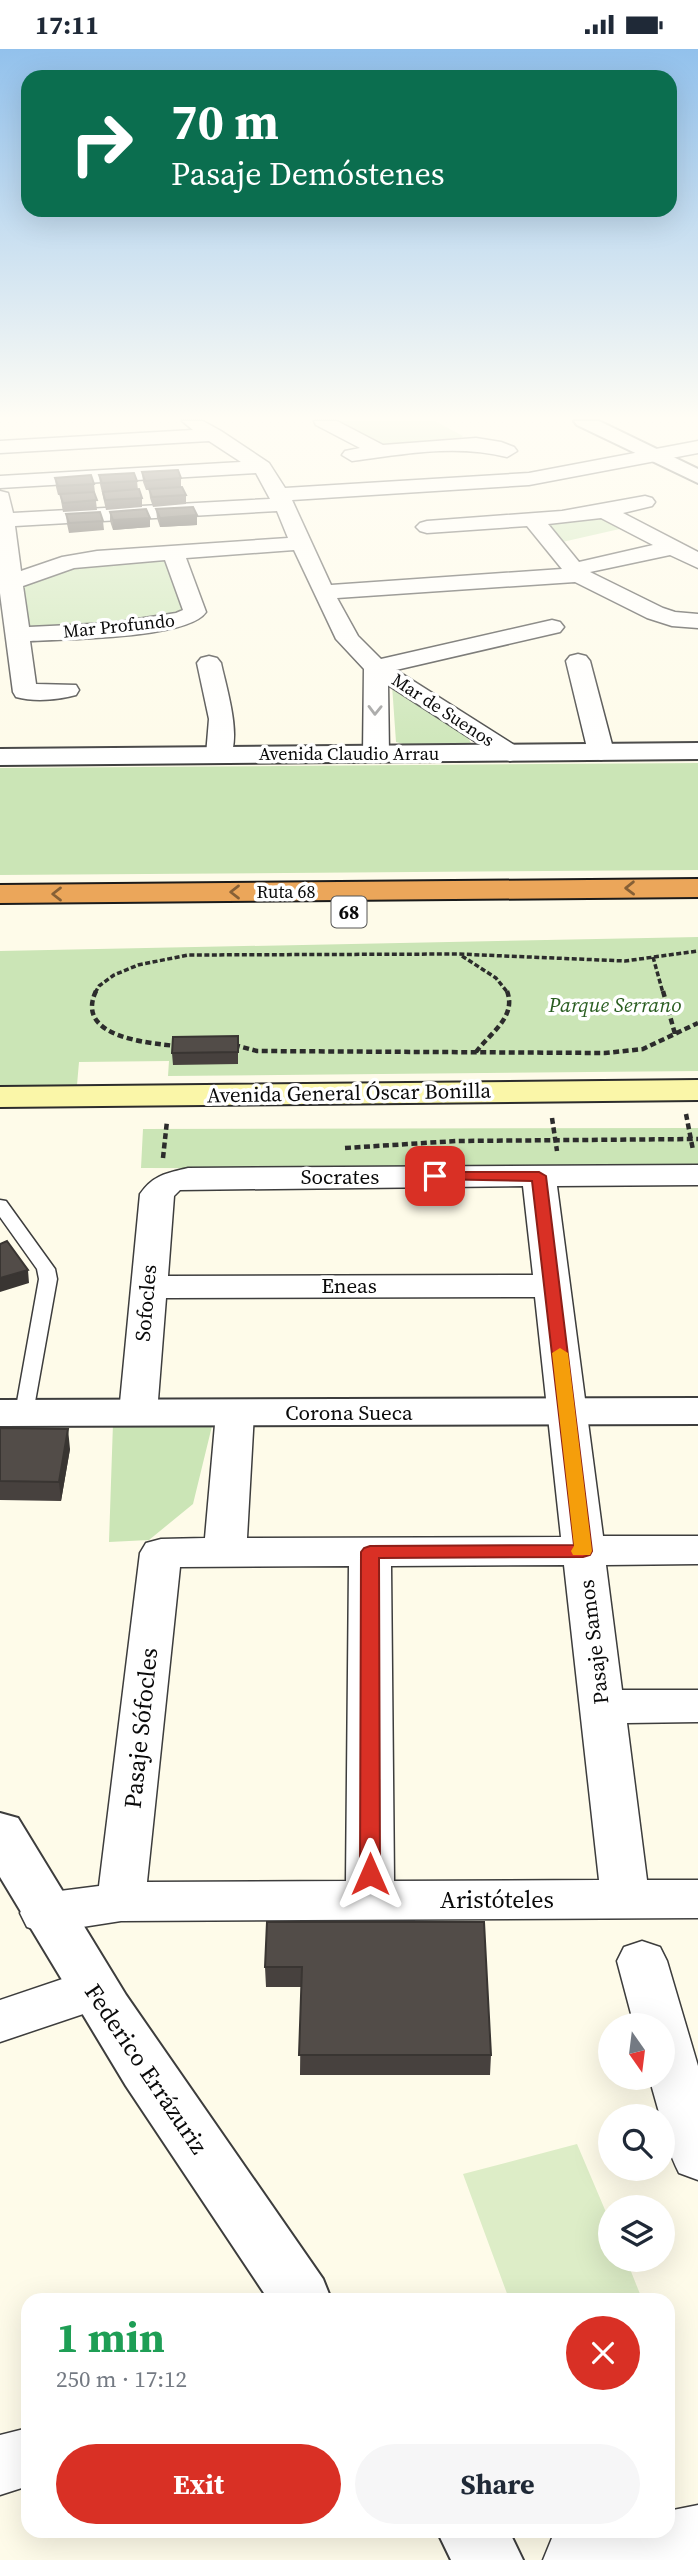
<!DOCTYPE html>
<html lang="en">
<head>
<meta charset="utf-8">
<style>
  body { margin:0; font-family:"Source Serif 4",serif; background:#f6f6f7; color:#1f2937; height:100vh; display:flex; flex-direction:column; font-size:26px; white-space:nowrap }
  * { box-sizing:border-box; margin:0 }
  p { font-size:23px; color:#747a83 }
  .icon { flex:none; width:38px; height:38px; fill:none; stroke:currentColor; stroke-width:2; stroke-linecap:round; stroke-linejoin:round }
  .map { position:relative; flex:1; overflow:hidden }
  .sheet { position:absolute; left:21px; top:2244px; width:654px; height:245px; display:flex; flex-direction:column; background:#fff; border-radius:21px; box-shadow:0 7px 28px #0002 }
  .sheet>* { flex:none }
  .banner { position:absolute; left:21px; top:21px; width:656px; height:147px; border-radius:21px; box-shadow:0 7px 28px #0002; background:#0b6e4f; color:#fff; overflow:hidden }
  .needle { width:46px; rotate:166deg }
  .fabs { position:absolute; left:598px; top:1964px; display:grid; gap:14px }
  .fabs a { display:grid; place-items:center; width:77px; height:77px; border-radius:50%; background:#fff; box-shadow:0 7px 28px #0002; font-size:35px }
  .pin { position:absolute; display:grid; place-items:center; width:60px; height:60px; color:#fff; margin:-30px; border-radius:14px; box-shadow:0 4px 10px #0006 }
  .me { position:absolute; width:77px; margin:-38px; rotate:0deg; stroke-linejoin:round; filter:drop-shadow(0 0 5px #0008) }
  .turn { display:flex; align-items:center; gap:24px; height:147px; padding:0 35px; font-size:32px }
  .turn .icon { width:91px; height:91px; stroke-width:2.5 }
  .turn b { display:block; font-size:49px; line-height:60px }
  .round { display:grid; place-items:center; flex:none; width:74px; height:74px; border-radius:37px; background:#f6f6f7 }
  .head { display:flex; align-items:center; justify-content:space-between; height:119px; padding:0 35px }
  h1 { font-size:42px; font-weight:700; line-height:52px; color:#1e9e55 }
  .primary-button { display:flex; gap:14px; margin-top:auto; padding:14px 35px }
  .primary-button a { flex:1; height:80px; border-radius:42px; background:#d93025; color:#fff; font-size:28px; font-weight:700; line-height:80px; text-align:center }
  .primary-button a+a { background:#f6f6f7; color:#1f2937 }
  .status { display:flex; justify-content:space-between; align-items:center; height:49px; padding:0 35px; background:#fff; direction:ltr }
  .status svg { height:19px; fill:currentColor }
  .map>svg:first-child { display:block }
</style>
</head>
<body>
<div class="status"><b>17:11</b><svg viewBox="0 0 49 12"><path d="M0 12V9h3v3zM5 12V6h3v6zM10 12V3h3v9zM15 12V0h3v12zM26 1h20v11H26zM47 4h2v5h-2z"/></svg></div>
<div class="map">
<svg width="698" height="2511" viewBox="0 0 698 2511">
  <rect width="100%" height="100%" fill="#fefbe9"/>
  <!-- green -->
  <path fill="#cbe5b6" d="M334 372H435L463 387 457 392 386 397 371 393Z
    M603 467 624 479 558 494 544 473Z
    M173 503 190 568 18 586 11 533 70 513Z
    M392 636 468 689 471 694 407 696 396 693Z
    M698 714V821L0 826V719Z
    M698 888V1022L168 1027 169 1012 79 1013 77 1036 0 1037V902Z
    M698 1079V1120L141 1119 143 1080Z
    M113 1374 212 1377 193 1455 149 1491 109 1493Z"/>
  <!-- pitch -->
  <path fill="#ddedc7" d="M577 2095 611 2175V2210H626L642 2250H509L463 2125Z"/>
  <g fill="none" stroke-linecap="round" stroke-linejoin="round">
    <defs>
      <path id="service" d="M0 1151 6 1152 55 1220 57 1230 33 1364 24 1370 15 1364 39 1230 37 1220 0 1168Z"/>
      <path id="minor" d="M182 372H203L221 382 269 414 285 439 529 424 698 392V404L529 436 292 451 331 536 562 520 527 477 427 484 420 482 416 478 420 474 427 472 562 462 645 447 652 449 655 453 652 457 623 464 698 503V519L670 506 590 523 663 559 675 563 698 565V579L672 577 647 569 575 533 337 549 358 587 381 610 552 571 560 573 564 578 560 583 396 621 519 699 523 704 519 709 510 712 501 709 388 636 389 705 385 710 376 713 367 710 363 705 364 620 336 590 294 501 186 509 206 563C188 590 65 590 30 592L36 635 76 636 79 641 76 646C58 651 34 653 16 648L13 643 0 544V442L8 444 13 464 270 450 256 424 0 439V427L241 413 209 392 0 404V392L193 381ZM277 462 288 489 97 502 62 508 21 522 15 477ZM601 469 653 496 579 513 548 475ZM165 511 183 561 176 564 112 574 29 578 23 537 74 519Z
        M314 372H337L383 396 476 389 501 393 514 398 517 402 507 408C456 395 404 405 352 412L342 406 345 402 360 399 316 376Z
        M578 605 586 607 590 612 614 703 610 708 601 711 592 708 588 703 566 612 570 607Z
        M209 607 217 609 221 614C226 638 243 690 228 711L219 714 210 711 206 706 209 670 197 614 201 609Z
        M698 1116V1136L557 1137 603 1487H698V1515L606 1516 622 1641H698V1673L627 1674 647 1831H698V1869L121 1872 44 1884 27 1878 20 1864 27 1850 44 1844 99 1837 140 1504 146 1494 161 1490 205 1489 216 1364 221 1355 235 1352 249 1355 254 1364 247 1489 561 1488 535 1248 166 1249 157 1364 152 1373 138 1376 124 1373 119 1364 140 1145C153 1126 167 1124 188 1119ZM523 1137 533 1226 168 1227 174 1147 180 1141ZM564 1516 599 1831 394 1832 391 1517ZM349 1517 346 1832 147 1833 180 1518Z
        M642 1892 660 1898 667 1912 698 2017V2131L679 2124C670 2106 663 2087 663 2067H660L649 2028H663V1976H634L617 1912 624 1898Z
        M92 1920 110 1926 117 1941 110 1956 0 1993V1951Z
        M28 2379V2437L0 2446V2386Z
        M698 2456V2511H543L552 2489 570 2482H668V2462Z"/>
      <path id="tertiary" d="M574 372H599L698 420V434L577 376Z
        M698 694V710L0 716V700Z
        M698 1349V1375L0 1377V1351Z
        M0 1764 18 1769 126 1946 323 2230 331 2250H268L126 2037 0 1828Z
        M437 2482H509L523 2511H451Z"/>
      <path id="secondary" d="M698 1031V1051L0 1058V1038Z"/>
      <path id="motorway" d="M698 830V848L0 854V836Z"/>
    </defs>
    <!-- service casing -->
    <use href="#service" stroke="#3d3d3d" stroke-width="3"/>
    <!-- minor casing -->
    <use href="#minor" stroke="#3d3d3d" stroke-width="3"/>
    <!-- tertiary casing -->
    <use href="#tertiary" stroke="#3d3d3d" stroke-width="4"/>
    <!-- secondary casing -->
    <use href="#secondary" stroke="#2c2c2c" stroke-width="4"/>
    <!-- motorway casing -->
    <use href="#motorway" stroke="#1b1b1b" stroke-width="4"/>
    <!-- path-far1 -->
    <path stroke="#2c2c2c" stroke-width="3.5" stroke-dasharray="5 2.5" stroke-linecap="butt" d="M462 907 496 929 508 944
      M653 908 663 944
      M95 944 99 937 114 926 138 916 188 906 458 905 625 912 698 902"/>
    <!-- path -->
    <path stroke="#2c2c2c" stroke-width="4.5" stroke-dasharray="6 3.5" stroke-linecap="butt" d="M96 942C74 988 148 994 176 997
      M663 942 675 985
      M234 996 257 1002 605 1004 643 1000 698 974
      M476 1003C490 984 517 968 507 942
      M686 1065 693 1101
      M552 1069 557 1102
      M345 1099 456 1092 698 1090
      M163 1109 167 1072"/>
    <!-- service -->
    <use href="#service" fill="#fff" fill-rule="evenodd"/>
    <!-- minor -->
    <use href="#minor" fill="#fff" fill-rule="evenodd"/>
    <!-- tertiary -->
    <use href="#tertiary" fill="#fff" fill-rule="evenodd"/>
    <!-- secondary -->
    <use href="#secondary" fill="#faf6a8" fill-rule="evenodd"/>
    <!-- motorway -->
    <use href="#motorway" fill="#eba65a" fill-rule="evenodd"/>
  </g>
  <!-- wall -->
  <path fill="#47413e" d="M142 423 181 429V438L186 446V455L153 458 150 449 149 441H146L143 433Z
    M99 426 137 432 138 441 142 449V458L106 461 100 435Z
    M55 429 94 435 97 461 63 463 60 446H58L56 438Z
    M156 460 197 466V476L160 478 157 469Z
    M110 463 150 469V478L113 481 110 472Z
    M66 465 103 472 104 481 69 484 67 475Z
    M238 987V1015L173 1016 172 1004Z
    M0 1379 70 1400 61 1452 0 1451Z
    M267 1873 491 2006 490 2026H300L301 1938H266L265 1918Z"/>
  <!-- shaded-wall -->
  <path fill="#393532" d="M197 466V476L160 478V469Z
    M150 469V478L113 481V471Z
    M28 1221 29 1234 0 1243V1229Z
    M68 1380 70 1400 61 1452 59 1433Z"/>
  <!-- building -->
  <path fill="#524c48" stroke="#393532" stroke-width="2" d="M178 421 181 429 145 432 142 423Z
    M134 424 137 432 102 434 99 426Z
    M91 426 94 435 58 437 55 429Z
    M182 438 186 446 152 448 149 440Z
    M139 440 142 449 105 451 103 443Z
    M94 443 97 451 63 454 60 445Z
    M193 458 197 466 160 469 156 460Z
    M146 460 150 469 113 471 110 463Z
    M100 463 103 472 69 474 66 465Z
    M238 987V1003L172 1004 173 988Z
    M7 1192 28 1221 0 1229V1195Z
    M0 1379 68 1380 59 1433 0 1432Z
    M267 1873H484L491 2006H299L302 1918H265Z"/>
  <!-- one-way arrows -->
  <defs><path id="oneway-chevron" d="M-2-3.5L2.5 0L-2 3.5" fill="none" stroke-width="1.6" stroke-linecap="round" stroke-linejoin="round" transform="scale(1.75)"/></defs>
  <use stroke="#9d9d9d" href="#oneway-chevron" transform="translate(375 661) rotate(91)"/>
  <g stroke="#866036">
    <use href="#oneway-chevron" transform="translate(630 839) rotate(179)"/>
    <use href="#oneway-chevron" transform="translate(235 843) rotate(180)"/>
    <use href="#oneway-chevron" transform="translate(57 845) rotate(180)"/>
  </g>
  <!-- sky -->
  <linearGradient id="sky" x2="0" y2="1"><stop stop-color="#92c1ec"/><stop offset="0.51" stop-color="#fffdf5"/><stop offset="1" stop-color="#fffdf5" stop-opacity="0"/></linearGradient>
  <rect width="698" height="723" fill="url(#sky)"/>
  <!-- route -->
  <path fill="#d93025" stroke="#8d1f18" stroke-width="2" d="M435 1123H539L546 1127 592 1502 590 1506 583 1508 379 1509 380 1825 377 1830 370 1833 363 1830 360 1825 361 1503 364 1499 370 1497 574 1496 532 1132 429 1130 427 1127 429 1124Z"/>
  <!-- slow -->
  <path fill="#f59e0b" d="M560 1299 568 1304 592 1502 590 1506H573L571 1502 574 1497 552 1304Z"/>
  <g text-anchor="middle" stroke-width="7" stroke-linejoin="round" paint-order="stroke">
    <!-- far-street labels -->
    <g font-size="18" fill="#0a0a0a" stroke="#fff">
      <text transform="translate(119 577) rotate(-6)" y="6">Mar Profundo</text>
      <text transform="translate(443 661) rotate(33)" y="6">Mar de Suenos</text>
      <text x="349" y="711">Avenida Claudio Arrau</text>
      <text x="286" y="849">Ruta 68</text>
    </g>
    <!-- shield labels -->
    <rect fill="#fff" stroke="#545454" stroke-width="2" x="331.5" y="847.5" width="35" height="31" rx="5"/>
    <g font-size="19" font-weight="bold" fill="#0a0a0a">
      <text x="349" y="870">68</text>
    </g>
    <!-- park labels -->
    <g font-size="21" font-style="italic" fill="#295d20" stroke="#fff">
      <text x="615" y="963">Parque Serrano</text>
    </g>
    <!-- street labels -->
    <g font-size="21" fill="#0a0a0a" stroke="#fff">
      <text transform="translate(349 1044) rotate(-1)" y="7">Avenida General Óscar Bonilla</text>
      <text x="340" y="1135">Socrates</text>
      <text x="349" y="1244">Eneas</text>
      <text transform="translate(146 1254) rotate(-85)" y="7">Sofocles</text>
      <text x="349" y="1371">Corona Sueca</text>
      <text transform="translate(594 1593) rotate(-97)" y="7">Pasaje Samos</text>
    </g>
    <!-- near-street labels -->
    <g font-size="24" fill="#0a0a0a" stroke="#fff">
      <text transform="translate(141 1679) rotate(-84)" y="8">Pasaje Sófocles</text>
      <text x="497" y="1859">Aristóteles</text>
      <text transform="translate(146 2020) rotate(56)" y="8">Federico Errázuriz</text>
    </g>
  </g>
</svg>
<div class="fabs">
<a><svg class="needle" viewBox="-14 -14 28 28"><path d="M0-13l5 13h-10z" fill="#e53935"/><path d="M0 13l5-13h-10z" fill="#747a83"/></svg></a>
<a><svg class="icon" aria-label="search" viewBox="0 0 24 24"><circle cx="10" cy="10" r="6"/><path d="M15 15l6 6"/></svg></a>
<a><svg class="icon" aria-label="layers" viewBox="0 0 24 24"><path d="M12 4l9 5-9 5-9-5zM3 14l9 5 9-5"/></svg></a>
</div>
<div class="pin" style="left:435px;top:1127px;background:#d93025"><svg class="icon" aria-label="arrive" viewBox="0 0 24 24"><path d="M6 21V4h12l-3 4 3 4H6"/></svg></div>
<svg class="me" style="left:370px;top:1825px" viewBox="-20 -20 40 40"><path d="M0-17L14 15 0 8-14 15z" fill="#d93025" stroke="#fff" stroke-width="4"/></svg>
<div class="banner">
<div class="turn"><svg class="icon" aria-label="right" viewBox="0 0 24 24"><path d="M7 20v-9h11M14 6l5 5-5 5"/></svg><div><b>70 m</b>Pasaje Demóstenes</div></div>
</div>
<section class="sheet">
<div class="head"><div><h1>1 min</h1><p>250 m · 17:12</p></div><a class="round" style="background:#d93025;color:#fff"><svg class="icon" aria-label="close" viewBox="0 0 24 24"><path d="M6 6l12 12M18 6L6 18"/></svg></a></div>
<div class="primary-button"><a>Exit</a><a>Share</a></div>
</section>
</div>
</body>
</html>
